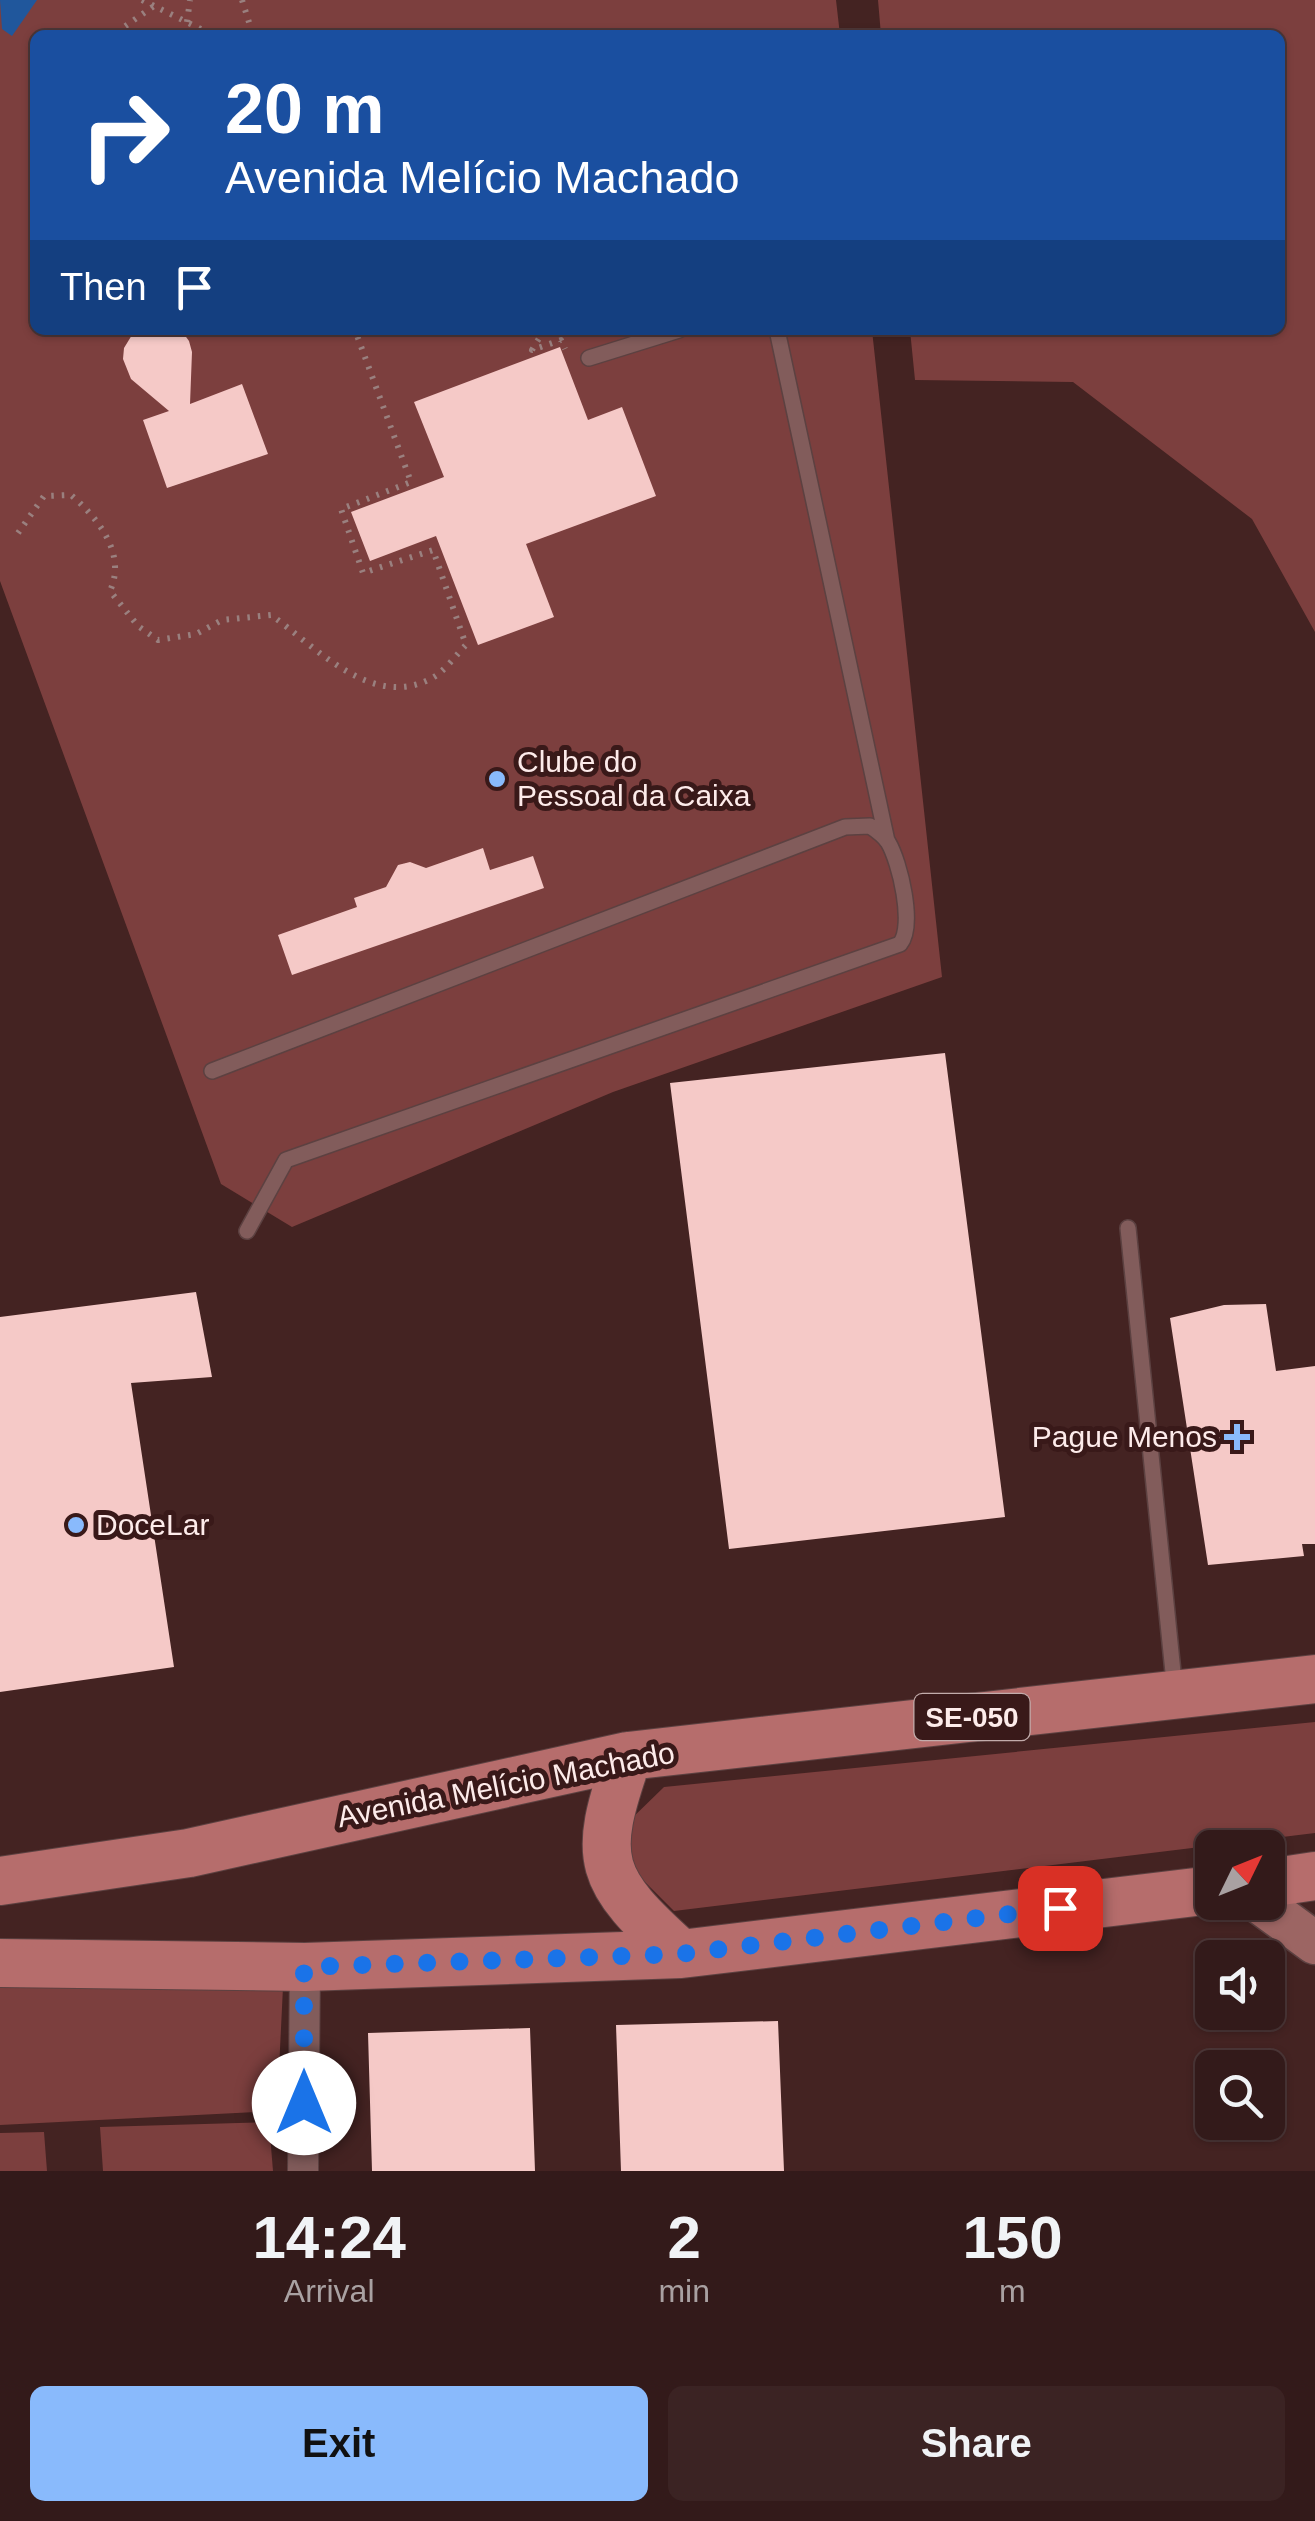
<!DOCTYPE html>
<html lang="en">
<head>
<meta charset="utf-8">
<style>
  body { margin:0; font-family:Helvetica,sans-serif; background:#3b2323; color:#f1f3f6; height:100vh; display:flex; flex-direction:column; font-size:38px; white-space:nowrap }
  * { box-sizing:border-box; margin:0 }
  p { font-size:32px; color:#a9a1a2 }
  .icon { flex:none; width:55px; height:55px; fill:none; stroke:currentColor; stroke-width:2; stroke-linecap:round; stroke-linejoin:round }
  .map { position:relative; height:2171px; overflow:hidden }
  .sheet { display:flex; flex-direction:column; background:#331a1a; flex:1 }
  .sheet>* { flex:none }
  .hud { position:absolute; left:30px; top:30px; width:1255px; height:305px; border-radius:15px; box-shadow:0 2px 8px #0004,0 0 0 2px #4e3839; background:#1a4fa0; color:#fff; overflow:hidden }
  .needle { width:65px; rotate:47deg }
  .tools { position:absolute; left:1195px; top:1830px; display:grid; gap:20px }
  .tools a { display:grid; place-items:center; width:90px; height:90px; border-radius:15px; background:#331a1a; box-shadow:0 2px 8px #0004,0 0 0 2px #4e3839; font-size:50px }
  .pin { position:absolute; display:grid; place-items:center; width:85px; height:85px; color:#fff; margin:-42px; border-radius:20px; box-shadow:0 5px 15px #0006 }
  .me { position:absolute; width:110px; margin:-55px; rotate:0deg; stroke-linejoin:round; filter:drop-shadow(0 0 8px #0008) }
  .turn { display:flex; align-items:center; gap:35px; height:210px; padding:0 30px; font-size:45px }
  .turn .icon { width:130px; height:130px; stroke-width:2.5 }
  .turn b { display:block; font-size:70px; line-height:85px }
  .then { display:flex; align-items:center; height:95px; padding:0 30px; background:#0003; gap:20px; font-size:38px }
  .eta { display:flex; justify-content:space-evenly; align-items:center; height:170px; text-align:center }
  .eta b { font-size:60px; font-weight:700; line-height:70px }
  .action { display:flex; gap:20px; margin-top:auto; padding:20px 30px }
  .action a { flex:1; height:115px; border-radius:15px; background:#89bafc; color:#111; font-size:40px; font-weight:700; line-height:115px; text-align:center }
  .action a+a { background:#3b2323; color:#f1f3f6 }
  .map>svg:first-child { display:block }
</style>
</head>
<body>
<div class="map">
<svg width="1315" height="2171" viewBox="0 0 1315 2171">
  <rect width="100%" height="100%" fill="#442322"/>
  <!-- green -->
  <path fill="#7c3f3e" d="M0 0H836L840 35H35V330H872L942 977 613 1092 292 1227 221 1184 0 581Z
    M878 0H1315V632L1252 519 1073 382 915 380 910 330H1280V35H881Z
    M1315 1722V1833L674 1911 634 1871 626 1824 664 1787Z
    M0 1984 283 1987 277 2111 0 2125Z
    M269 2122 273 2171H103L100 2127Z
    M44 2132 47 2171H0V2133Z"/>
  <!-- water -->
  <path fill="#20579c" d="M0 0H37L12 36 2 29Z"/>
  <!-- building -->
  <path fill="#f5c9c7" d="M135 330H181L189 341 192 352 190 404 242 384 268 454 167 488 143 420 169 411 131 379 123 359 124 348Z
    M560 347 588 420 622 407 656 496 526 544 554 617 478 645 436 536 370 561 351 512 444 477 414 402Z
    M483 848 490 870 533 856 544 888 292 975 278 935 357 907 354 898 386 887 398 865 410 862 426 868Z
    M945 1053 1005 1517 729 1549 670 1083Z
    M196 1292 212 1377 131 1383 174 1667 0 1692V1317Z
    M1266 1304 1276 1371 1315 1366V1544H1302L1304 1556 1208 1565 1170 1318 1224 1305Z
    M778 2021 784 2171H621L616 2025Z
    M530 2028 535 2171H372L368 2033Z"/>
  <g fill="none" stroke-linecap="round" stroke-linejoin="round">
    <defs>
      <path id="lane" d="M777 330 887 841
        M589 358 679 330
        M212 1071 845 827 870 826C876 830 884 836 888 842 900 862 915 926 900 944L286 1160 247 1231
        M1128 1228 1175 1692"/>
      <path id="street" d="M303 2171 305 1967"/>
      <path id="secondary" d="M1259 1902 1315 1943"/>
      <path id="primary" d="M628 1756C591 1861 598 1879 681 1954
        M0 1881 189 1853 628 1756 1315 1679
        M1268 1883 1315 1876
        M0 1963 305 1967 681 1954 1212 1890"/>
    </defs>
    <!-- lane casing -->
    <use href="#lane" stroke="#5c4141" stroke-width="18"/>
    <!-- street casing -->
    <use href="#street" stroke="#5c4141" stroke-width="32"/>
    <!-- secondary casing -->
    <use href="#secondary" stroke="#5c4141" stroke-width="45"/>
    <!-- primary casing -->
    <use href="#primary" stroke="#5c4141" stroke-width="50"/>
    <!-- path -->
    <path stroke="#9a807f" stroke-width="6" stroke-dasharray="2.5 8" stroke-linecap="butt" d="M142 0 213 35
      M242 0 253 35
      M187 22 190 0
      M128 35 124 27 154 6
      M544 330 532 350 561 340 565 349
      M18 533 44 496 71 495C98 518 127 554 110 591L138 626 158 640 196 634 222 620 271 615C315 646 372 711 432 678 444 672 456 655 466 645L433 550 363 573 341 509 411 482 355 330"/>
    <!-- lane -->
    <use href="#lane" stroke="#825c5b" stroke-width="15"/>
    <!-- street -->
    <use href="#street" stroke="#825c5b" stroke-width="30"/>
    <!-- secondary -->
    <use href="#secondary" stroke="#9c6563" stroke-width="42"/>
    <!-- primary -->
    <use href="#primary" stroke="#b66d6c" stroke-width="48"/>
  </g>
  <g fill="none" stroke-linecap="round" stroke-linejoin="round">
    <!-- route -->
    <path stroke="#1a73e8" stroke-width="18" stroke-dasharray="0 32.4" d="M304 2103V1967L680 1954 1060 1908"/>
  </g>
  <!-- markers -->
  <g fill="#89bafc" stroke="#391919" stroke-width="4">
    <circle cx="497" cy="779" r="10"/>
    <path d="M1232 1422h10v10h10v10h-10v10h-10v-10h-10v-10h10z"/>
    <circle cx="76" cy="1525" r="10"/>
  </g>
  <g text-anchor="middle" stroke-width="10" stroke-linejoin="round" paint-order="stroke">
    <!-- shield labels -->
    <rect fill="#391919" stroke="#c2acab" stroke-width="2.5" x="914.5" y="1694" width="115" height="46" rx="8"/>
    <g font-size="28" font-weight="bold" fill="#fdebea">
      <text x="972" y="1727">SE-050</text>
    </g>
    <!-- poi labels -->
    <g font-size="30" fill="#fdebea" stroke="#391919" text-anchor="start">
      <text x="517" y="772">Clube do<tspan x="517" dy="34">Pessoal da Caixa</tspan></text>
      <text x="1217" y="1447" text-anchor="end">Pague Menos</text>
      <text x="96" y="1535">DoceLar</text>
    </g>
    <!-- street labels -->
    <g font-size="30" fill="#fdebea" stroke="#391919">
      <text transform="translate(506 1785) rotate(-11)" y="10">Avenida Melício Machado</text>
    </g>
  </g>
</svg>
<div class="tools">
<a><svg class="needle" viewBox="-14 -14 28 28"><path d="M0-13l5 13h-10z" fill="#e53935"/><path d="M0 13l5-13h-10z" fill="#a9a1a2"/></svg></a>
<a><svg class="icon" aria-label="sound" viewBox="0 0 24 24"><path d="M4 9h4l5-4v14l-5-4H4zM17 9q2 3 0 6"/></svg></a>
<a><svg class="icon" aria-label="search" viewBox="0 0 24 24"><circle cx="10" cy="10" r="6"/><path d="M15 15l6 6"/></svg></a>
</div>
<div class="pin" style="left:1060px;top:1908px;background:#d93025"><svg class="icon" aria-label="arrive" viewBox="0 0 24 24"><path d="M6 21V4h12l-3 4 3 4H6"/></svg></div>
<svg class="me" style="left:304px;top:2103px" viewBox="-20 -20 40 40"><circle r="19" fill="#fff"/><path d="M0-13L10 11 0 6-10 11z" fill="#1a73e8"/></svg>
<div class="hud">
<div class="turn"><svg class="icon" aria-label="right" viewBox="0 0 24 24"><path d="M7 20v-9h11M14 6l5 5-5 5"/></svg><div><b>20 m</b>Avenida Melício Machado</div></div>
<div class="then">Then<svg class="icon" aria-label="arrive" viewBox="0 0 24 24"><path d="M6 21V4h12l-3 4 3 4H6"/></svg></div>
</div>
</div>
<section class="sheet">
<div class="eta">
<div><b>14:24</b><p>Arrival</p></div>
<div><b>2</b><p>min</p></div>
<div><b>150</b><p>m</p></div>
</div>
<div class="action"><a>Exit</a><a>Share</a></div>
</section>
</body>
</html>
